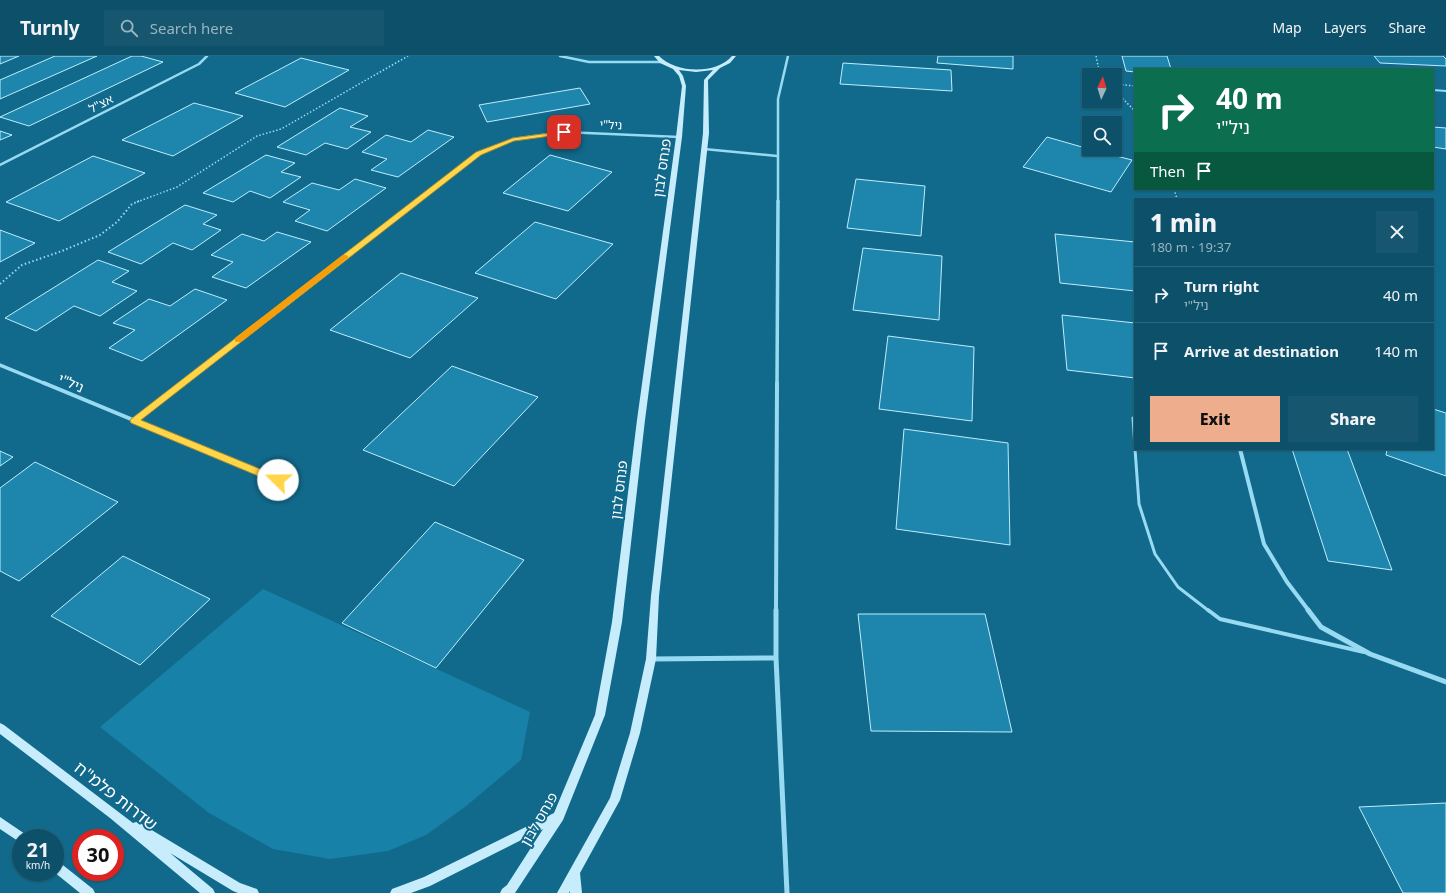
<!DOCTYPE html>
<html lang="en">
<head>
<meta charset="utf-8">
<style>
  body { margin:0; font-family:"Noto Sans","Noto Sans Hebrew",sans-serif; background:#16576f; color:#f1f3f6; height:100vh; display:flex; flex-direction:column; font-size:15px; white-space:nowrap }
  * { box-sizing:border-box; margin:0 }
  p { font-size:13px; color:#9ab5c0 }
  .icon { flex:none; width:22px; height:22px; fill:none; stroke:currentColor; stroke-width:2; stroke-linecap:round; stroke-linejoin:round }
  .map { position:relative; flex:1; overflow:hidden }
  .drawer { position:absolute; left:1134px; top:142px; width:300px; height:252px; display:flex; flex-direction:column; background:#0d5069; border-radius:0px; box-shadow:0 1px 3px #0004,0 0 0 1px #2d677d }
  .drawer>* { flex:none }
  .top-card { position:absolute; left:1134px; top:12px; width:300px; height:122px; border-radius:0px; box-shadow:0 1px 3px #0004,0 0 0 1px #2d677d; background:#0b6e4f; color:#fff; overflow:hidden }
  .needle { width:26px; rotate:4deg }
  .fabs { position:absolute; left:1082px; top:12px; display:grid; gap:8px }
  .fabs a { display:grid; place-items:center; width:40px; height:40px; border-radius:0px; background:#0d5069; box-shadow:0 1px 3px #0004,0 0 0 1px #2d677d; font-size:20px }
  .speed { position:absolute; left:12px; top:773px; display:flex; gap:8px; font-size:20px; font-weight:700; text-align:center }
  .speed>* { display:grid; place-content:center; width:52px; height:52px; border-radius:50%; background:#0d5069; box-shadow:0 1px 3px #0004,0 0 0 1px #2d677d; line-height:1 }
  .speed small { font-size:10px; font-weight:400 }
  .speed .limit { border:6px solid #d22; background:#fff; color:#111 }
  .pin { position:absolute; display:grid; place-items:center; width:34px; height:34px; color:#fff; margin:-17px; border-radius:8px; box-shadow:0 2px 6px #0006 }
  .me { position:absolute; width:44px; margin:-22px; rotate:292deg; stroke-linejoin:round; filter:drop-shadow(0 0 3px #0008) }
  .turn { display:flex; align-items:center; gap:14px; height:84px; padding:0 16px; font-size:18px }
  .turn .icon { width:52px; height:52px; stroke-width:2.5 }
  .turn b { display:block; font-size:28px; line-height:34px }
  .then { display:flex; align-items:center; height:38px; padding:0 16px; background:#0003; gap:8px; font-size:15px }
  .round { display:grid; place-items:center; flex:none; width:42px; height:42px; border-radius:0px; background:#16576f }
  .overview { display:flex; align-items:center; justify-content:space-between; height:68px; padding:0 16px }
  h1 { font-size:24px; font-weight:800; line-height:30px }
  .primary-button { display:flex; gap:8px; margin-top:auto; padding:8px 16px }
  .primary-button a { flex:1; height:46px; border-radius:0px; background:#eead8d; color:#111; font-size:16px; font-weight:800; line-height:46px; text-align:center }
  .primary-button a+a { background:#16576f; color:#f1f3f6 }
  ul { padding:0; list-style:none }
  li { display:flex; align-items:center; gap:12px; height:56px; padding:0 16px; border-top:1px solid #2d677d }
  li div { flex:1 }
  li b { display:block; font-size:15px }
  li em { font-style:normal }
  header { display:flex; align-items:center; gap:24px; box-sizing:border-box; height:56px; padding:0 20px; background:#0d5069; border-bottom:1px solid #2d677d }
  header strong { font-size:19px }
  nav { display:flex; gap:22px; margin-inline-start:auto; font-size:14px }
  .search { width:280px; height:36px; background:#16576f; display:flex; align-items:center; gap:10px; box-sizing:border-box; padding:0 14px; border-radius:0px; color:#9ab5c0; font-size:15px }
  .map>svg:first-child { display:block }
</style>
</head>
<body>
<header>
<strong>Turnly</strong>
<div class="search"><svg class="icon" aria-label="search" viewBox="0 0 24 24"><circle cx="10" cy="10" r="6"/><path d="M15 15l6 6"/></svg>Search here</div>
<nav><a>Map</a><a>Layers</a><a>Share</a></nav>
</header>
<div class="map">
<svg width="1446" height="837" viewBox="0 0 1446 837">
  <rect width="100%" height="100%" fill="#116a8c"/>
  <!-- green -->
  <path fill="#1881a7" d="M263 533 530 656 521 704 465 751 426 779 388 795 330 803 273 793 209 757 100 671Z"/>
  <!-- building -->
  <path fill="#1e86ac" stroke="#bfedfd" d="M0 0H19L0 8Z
    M55 0H97L0 43V24Z
    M132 0H141L163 6 29 70 0 61Z
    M938 0H1013V13L937 7Z
    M1122 0H1167L1171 13H1135V16L1126 15Z
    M1374 0H1443L1446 3V10L1380 7Z
    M301 2 349 14 285 51 235 37Z
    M843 7 951 14 952 35 840 28Z
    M580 32 590 48 487 66 479 49Z
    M194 47 243 60 173 100 122 84Z
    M340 52 368 60 350 71 371 76 347 93 325 87 306 99 277 91Z
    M1433 71 1446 72V93L1433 91Z
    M428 74 454 81 398 121 371 114 387 103 362 96 386 79 411 86Z
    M0 75 12 79 0 84Z
    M1047 81 1089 93 1132 104 1111 136 1023 111Z
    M266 99 295 107 281 116 301 121 270 142 250 135 233 146 203 137Z
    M550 99 612 116 568 155 503 137Z
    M93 100 145 117 59 165 6 146Z
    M355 123 386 132 327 175 295 165 310 154 283 146 312 127 339 134Z
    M856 123 925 130 921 180 847 172Z
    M185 149 217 159 203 168 221 174 192 194 173 187 141 208 108 196Z
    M535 166 613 188 556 243 475 217Z
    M0 174 35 187 0 206Z
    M277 176 311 186 246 232 212 221 233 206 211 199 242 178 264 185Z
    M1055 178 1135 186V235L1060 227Z
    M863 192 942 200 939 264 853 254Z
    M98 204 129 215 112 226 137 235 100 260 74 250 36 275 5 262Z
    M401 217 478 242 410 302 330 274Z
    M195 233 227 244 142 305 109 292 135 274 113 267 149 243 170 250Z
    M1062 259 1135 267V322L1067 314Z
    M888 280 974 291 972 365 879 353Z
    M452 310 538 341 454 430 363 394Z
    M1433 353 1446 357V420L1386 399 1387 393H1433Z
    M904 373 1008 387 1010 489 896 473Z
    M1292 393H1347L1392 514 1328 505Z
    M0 395 13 401 0 410Z
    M35 406 118 446 19 525 0 515V432Z
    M435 466 524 504 436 612 342 567Z
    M123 500 210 543 140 609 51 560Z
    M858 558H985L1012 676 871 675Z
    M1446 747V837H1403L1359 751Z"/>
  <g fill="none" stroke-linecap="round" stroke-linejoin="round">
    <!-- path-far1 -->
    <path stroke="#98daf2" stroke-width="1.5" stroke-dasharray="1.5 2" stroke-linecap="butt" d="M1096 0 1100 19
      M1115 28 1135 30
      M1115 35 1135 55
      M1174 133 1177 143
      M137 146 177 131 257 80 281 73 408 0"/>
    <!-- path -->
    <path stroke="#98daf2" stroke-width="2" stroke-dasharray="1.5 2.5" stroke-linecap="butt" d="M0 228 22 209 62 195 100 179 117 166 132 148 139 145"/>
    <!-- lane-far2 -->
    <path stroke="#98daf2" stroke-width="2" d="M1433 34 1446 35"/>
    <!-- lane-far1 -->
    <path stroke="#98daf2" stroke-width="3" d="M1133 362 1135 392
      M1135 393 1139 448 1155 498 1178 531 1209 555"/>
    <!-- lane -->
    <path stroke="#98daf2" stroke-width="4" d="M1208 554 1220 563 1364 596"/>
    <!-- street-far3 -->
    <path stroke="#98daf2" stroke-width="2.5" d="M560 0 589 6H661
      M704 93 777 100
      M0 109 199 8 207 0
      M417 146 479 98 513 83 564 76 679 81
      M778 146V43L788 0"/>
    <!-- street-far2 -->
    <path stroke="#98daf2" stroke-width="3.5" d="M0 309 46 328
      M182 328 418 145
      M777 328 778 145"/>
    <!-- street-far1 -->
    <path stroke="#98daf2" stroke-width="4" d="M44 327 278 424
      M134 365 183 327
      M1240 393 1264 488 1287 526 1309 555
      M776 555 777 327"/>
    <!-- street -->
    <path stroke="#98daf2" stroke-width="5" d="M776 554V602L787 837
      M1308 554 1321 571 1370 598 1446 626
      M651 603 776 602"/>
    <!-- secondary -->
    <path fill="#c7edfc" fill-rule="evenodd" d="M654 0H659C675 17 716 19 732 0H736L730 7 720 12 708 24 709 77 659 540 656 603 640 677 620 744 580 817 582 837H570V835L569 837H557L610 742 630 677 646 603 651 540 703 77 704 24 713 14 696 16 679 14 683 20 686 30 682 81 645 364 622 566 605 659 563 764 515 837H500L502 833 507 829 543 773 430 830 411 837H390L392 833 424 821 554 757 595 659 612 566 637 364 676 81 682 30 679 20 673 13 660 7Z
      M0 667 4 669 133 767 136 766 140 767 240 827 257 833 259 837H238L233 835 170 797 213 833 215 837H200L110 762 0 678Z
      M0 761 25 778 26 782H21V787L0 773Z
      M55 804 59 806 93 833 95 837H80L54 816H55Z"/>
  </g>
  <!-- route -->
  <path fill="#ffd54a" stroke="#a68a30" d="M564 75 567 76 566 78 514 85 481 99 141 364 282 422 283 424 282 427H275L131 367 130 365 131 363 476 96 513 82Z"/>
  <!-- slow -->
  <path fill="#f59e0b" d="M343 199H346L349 201 241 286H235V282Z"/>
  <g text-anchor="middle" stroke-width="4" stroke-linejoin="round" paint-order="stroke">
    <!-- far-street labels -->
    <g font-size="12" fill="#fff" stroke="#116a8c">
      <text transform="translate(101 48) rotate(-27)" y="4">אצ"ל</text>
      <text transform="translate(611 69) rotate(2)" y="4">ניל"י</text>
    </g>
    <!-- street labels -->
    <g font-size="14" fill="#fff" stroke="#116a8c">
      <text transform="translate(662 112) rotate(-82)" y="5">פנחס לבון</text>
      <text transform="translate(71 327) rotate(23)" y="5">ניל"י</text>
      <text transform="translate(619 434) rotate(-83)" y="5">פנחס לבון</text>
      <text transform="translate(539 763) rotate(-60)" y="5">פנחס לבון</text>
    </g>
    <!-- near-street labels -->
    <g font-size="17" fill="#fff" stroke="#116a8c">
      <text transform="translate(116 740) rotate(38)" y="6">שדרות פלמ"ח</text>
    </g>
  </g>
</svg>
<div class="fabs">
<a><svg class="needle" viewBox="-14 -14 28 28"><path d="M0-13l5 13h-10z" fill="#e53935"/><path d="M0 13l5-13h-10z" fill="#9ab5c0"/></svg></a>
<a><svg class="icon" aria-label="search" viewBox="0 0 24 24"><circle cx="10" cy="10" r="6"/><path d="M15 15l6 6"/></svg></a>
</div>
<div class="speed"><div>21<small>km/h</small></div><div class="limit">30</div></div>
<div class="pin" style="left:564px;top:76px;background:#d93025"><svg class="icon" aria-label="arrive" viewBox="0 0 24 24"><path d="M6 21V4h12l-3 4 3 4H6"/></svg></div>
<svg class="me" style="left:278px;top:424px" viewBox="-20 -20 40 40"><circle r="19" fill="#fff"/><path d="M0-13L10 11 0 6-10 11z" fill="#ffd54a"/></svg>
<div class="top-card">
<div class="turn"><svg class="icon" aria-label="right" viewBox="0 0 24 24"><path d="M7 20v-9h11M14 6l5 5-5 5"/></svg><div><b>40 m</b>ניל&quot;י</div></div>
<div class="then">Then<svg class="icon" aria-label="arrive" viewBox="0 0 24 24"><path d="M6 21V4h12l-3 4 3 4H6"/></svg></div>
</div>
<section class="drawer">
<div class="overview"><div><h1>1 min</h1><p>180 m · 19:37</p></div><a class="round"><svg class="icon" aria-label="close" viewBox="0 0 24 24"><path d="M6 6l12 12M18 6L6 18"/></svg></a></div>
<ul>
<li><svg class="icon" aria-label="right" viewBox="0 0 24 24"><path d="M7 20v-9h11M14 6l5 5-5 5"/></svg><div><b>Turn right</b><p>ניל&quot;י</p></div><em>40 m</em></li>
<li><svg class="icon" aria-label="arrive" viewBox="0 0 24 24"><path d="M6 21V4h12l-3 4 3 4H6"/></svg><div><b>Arrive at destination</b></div><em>140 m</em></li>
</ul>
<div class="primary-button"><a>Exit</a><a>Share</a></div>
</section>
</div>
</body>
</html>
